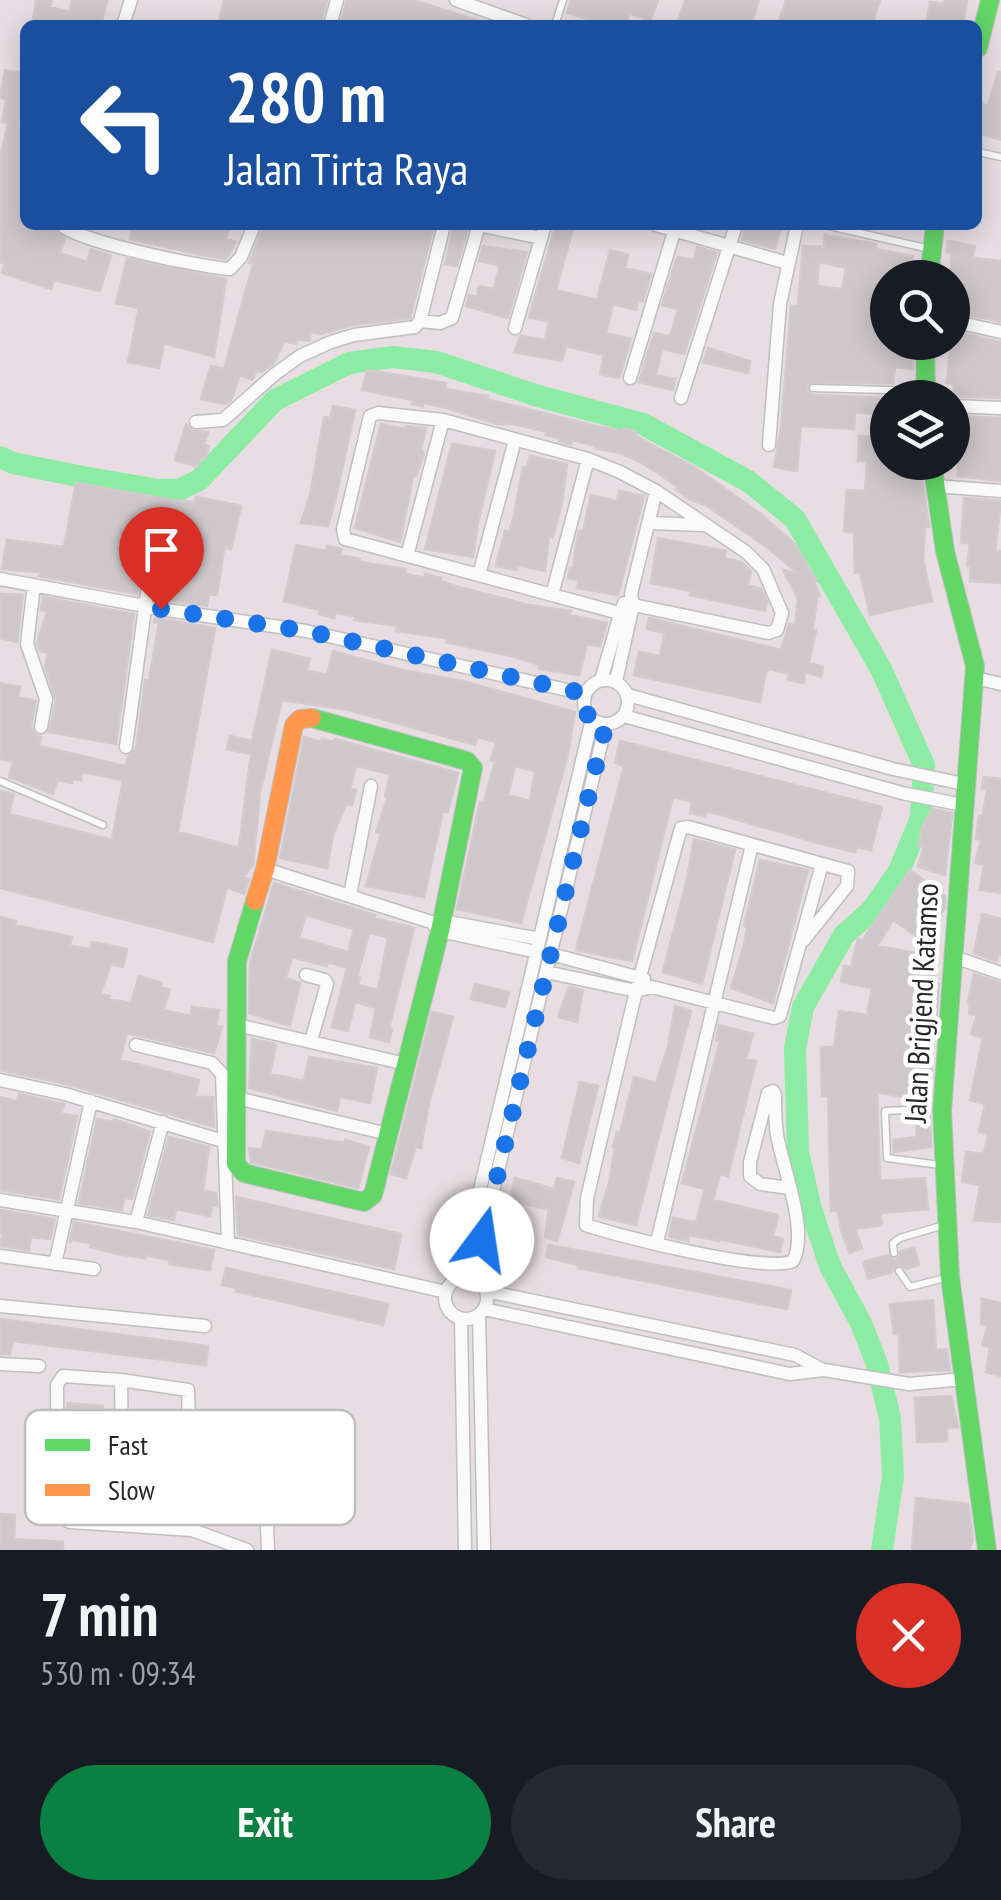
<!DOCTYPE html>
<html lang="en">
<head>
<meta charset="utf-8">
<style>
  body { margin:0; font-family:"PT Sans Narrow",sans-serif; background:#242831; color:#f1f3f6; height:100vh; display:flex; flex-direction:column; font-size:38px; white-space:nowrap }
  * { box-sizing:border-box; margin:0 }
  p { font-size:32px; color:#9ea1a6 }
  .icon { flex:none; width:55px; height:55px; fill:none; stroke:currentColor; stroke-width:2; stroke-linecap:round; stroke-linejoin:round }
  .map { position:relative; height:1550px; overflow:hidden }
  .panel { display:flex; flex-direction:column; background:#171b24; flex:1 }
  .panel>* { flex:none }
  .hud { position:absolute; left:20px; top:20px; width:962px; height:210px; border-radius:15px; box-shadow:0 5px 25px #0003; background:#1a4fa0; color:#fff; overflow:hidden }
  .controls { position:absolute; left:870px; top:260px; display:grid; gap:20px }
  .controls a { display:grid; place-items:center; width:100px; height:100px; border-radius:50%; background:#171b24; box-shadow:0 5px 25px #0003; font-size:50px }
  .pin { position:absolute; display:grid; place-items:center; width:85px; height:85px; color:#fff; margin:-102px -42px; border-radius:50% 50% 50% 0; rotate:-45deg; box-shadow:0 0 10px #0007 }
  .pin .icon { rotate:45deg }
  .me { position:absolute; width:110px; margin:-55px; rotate:14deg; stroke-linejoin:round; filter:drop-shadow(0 0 8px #0008) }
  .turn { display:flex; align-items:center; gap:35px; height:210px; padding:0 40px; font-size:45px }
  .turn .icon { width:130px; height:130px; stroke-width:2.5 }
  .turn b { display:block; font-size:70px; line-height:85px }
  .round { display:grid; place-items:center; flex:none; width:105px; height:105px; border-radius:52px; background:#242831 }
  .head { display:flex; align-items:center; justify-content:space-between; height:170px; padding:0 40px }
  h1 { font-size:60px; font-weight:700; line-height:75px }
  .button { display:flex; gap:20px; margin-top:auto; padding:20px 40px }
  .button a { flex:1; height:115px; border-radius:60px; background:#0b8043; color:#fff; font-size:40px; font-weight:700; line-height:115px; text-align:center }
  .button a+a { background:#242831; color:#f1f3f6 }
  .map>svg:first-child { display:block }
</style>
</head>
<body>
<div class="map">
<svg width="1001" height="1550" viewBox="0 0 1001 1550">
  <rect width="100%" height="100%" fill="#e7dde2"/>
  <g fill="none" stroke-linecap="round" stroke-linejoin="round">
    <!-- river -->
    <path stroke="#8deca4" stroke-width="22" d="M0 457 13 463 88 478 159 490H179L199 480 275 400 349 363 393 357 436 362 538 396 643 424 748 481 795 519 881 669 924 765 921 818 899 871 872 910 844 935 803 1007 795 1049 798 1152 811 1209 830 1266 861 1323 877 1364 890 1418 893 1476 882 1550"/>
  </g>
  <!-- building -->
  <path fill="#cec8cb" stroke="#d2cacd" stroke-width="2.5" fill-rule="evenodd" d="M36 0H52L50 7 69 12 72 0H107L101 25H32Z
    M224 0H327L320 25H218Z
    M347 0H413L492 25H340Z
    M571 0H658L650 21 629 13 626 25H609L567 13Z
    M685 0H759L751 25H677Z
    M786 0H880L872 25H778Z
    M945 0H967L963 25H926L930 2 944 4Z
    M5 70 25 74V94L18 129 25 130V225H52L54 230 65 238 60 253 87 262 91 249 111 255 100 291 54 280 51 289 2 273 5 263H0V158L8 124 2 122 6 100 0 97Z
    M998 72H1001V140L978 133V124L984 104 988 106Z
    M134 225H158L176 230 177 225H229L226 239 236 242 226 259 197 254 130 239Z
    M264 225H434L410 318 353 325 321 334 311 332 309 341 298 339 296 344 284 341 274 363 262 372 257 370 252 380 240 375 231 400 226 404 201 399 211 366 224 369 253 264 249 263Z
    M454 225H469L457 266 445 264Z
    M556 225H574L556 290 597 300 610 250 628 255 625 268 651 274 643 301 638 300 636 310 613 304 606 333 631 339 619 378 600 374 604 355 566 346 562 361 514 352 521 336 545 340 549 322 529 317Z
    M746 225 781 227 775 249 742 240Z
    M825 235 876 244V249L913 256 910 274 897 272 896 277 888 276V342L913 344V369L895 367 893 383H809L807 390 812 395 891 398H888V415L855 412 854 429 801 426 797 471 774 467 781 429 791 306H798L803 246 824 247ZM819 262 846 268 842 289 817 286Z
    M948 241 975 246 973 258 1001 261V322L952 311V278H950L952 253 946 252Z
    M483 246 527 252 508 318 466 306 469 295 477 297 479 286 494 289 499 269 497 265 479 261Z
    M697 247 717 253 684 354 662 349 656 375 675 379 673 390 639 382 654 333 669 336 672 331 678 309 662 305 677 257 694 260Z
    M127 259 226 279 214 357 164 343 159 368 128 362 139 308 116 303Z
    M952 331 1001 342V398L954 396V384L947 383Z
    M708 348 750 361 748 373 703 362Z
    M367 370 446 383 445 389 488 396 487 399 591 425 623 431 624 428 637 432 636 436 694 467 761 514 795 544 817 581 813 579 820 596 817 597 813 629 816 630 809 663 823 667 821 677 805 672 804 683 788 680V674L770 669 766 672 760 702 634 675 639 652 660 656 665 633 647 629 649 618 781 650 789 624 795 625 798 598 783 570 798 573 764 545 707 506 689 499 676 489 678 487 644 464 621 453 595 448 596 446 572 440 571 444 559 441 560 438 546 435 547 432 514 424H497L443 407 423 403V406L412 404 413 400 362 390Z
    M333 406 355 410 336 497 328 526 301 523 310 495 324 417 330 418Z
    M953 416 1001 418V481L958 476V427L952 426Z
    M381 424 405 429 406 426 426 428 421 449 424 454 416 476H413L400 542 355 528Z
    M186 425 193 431 208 432 204 444 209 446 205 459 201 457 198 467 175 460Z
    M876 435H888V462H920L929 527H925L923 559 932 601 870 615 860 572 855 573 854 533 844 531 847 490 865 491 867 461H858L859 436 875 437Z
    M452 444 495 451 478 523 473 557 425 549Z
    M530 456 567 464 562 503 553 537 549 536 545 571 517 565 516 570 496 566 505 531 509 532 514 515 523 467 527 468Z
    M76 483 172 500 194 502 196 497 241 506 231 549 224 548 217 595 209 594 207 606 156 598 158 587 165 589 168 568 161 566 166 517 157 510 147 519 137 594 39 576 40 572 2 569 7 540 64 547Z
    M619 491 644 496 618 595 577 588 579 580 568 578 570 568 573 569 576 545 579 531 583 532 591 495 617 501Z
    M964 498 1001 501 995 551H1001V583L970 581 971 566H967L970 543H961Z
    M658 538 726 551 725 558 741 562 751 571 748 585 761 589 767 602 765 611 690 595 691 591 651 583Z
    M296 545 326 551 327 546 342 549 340 555 360 559V562L406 569 405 574 425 578V574L441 578V581L455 586 529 605 571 611 570 615 607 623 600 646 587 644 579 675 539 669 540 665 516 657 446 642 447 638 396 631 397 626 354 620 355 616 336 613 334 618 319 614 320 610 284 601Z
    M0 594 23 595 17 642 0 638Z
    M43 597 134 614 116 744 49 732 56 700 45 666 48 653 40 651 37 643 47 612 41 610Z
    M155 618 215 628 178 832 239 848 251 754 227 749 230 736 252 741 272 650 310 659 307 670 327 675 333 651 402 670 462 681 575 712 568 754 521 923 457 909 480 802H484L495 761 491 760 496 742 477 737 475 745 349 710 282 700 260 792 253 866 243 877 249 879 244 894 227 887 213 942 0 888V791L14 794 9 814 112 840 123 780 82 772 81 780 73 779 72 783 57 780 53 794 9 777 13 762 0 759V683L20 687 18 697 36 701 31 726 34 734 41 737 39 746 126 766 128 757 136 749 145 680 149 681 159 622H154ZM515 766 535 771 530 801 508 795Z
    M304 737 321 742 322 739 334 742 335 739 458 773 448 812 443 811 424 897 366 886 381 833 376 832 388 797 385 796 390 774 356 766 350 789 356 790 352 805 346 804 333 835 327 868 280 858Z
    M620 741 882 807 871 850 856 847 855 852 822 844 707 811 705 816 690 813 692 802 673 797 632 961 576 950 624 766 615 763Z
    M984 777 1001 779V893L980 890 984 865 975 863 981 840 976 839 979 816H983L987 789 982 788Z
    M932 809 952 813 945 875 918 867 924 847 919 846 922 828Z
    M694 839 735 850 702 984 663 972 687 879Z
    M760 860 808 870 773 1003 731 988 744 945 747 927 744 926Z
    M910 870 945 896V908L922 940 893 920 877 946 920 954 918 963 937 968 933 983 939 984 937 1013 929 1053 932 1054V1077L925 1076 921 1099H929L931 1147 894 1152 893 1140 917 1137 914 1099 877 1092 880 1181 925 1178 928 1209 880 1213 882 1225 855 1229 862 1248 850 1253 841 1231 838 1211H831L828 1096H822L821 1047H834L839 1011 867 1015 872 988 841 982 844 966 851 967 858 939 862 941Z
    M274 883 375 915 374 918 414 928 389 1028 392 1029 389 1042 370 1037 376 1008 355 1002 348 1031 332 1027 347 968 328 962 327 966 292 957 286 978 300 983 290 1026 249 1013 250 963ZM306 915 354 929 348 952 299 938ZM369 933 388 937 378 990 358 985 360 978 357 977Z
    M982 914 1001 919V955L998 954 996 961 974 953Z
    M0 917 16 921 15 925 72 937 70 946 91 949 92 942 127 949 123 967 111 964 100 994 110 996 109 999 131 1003 139 976 162 983 161 987 170 990 163 1010 191 1016 192 1007 219 1010 216 1026 222 1027 214 1053 127 1033 120 1060 199 1080 195 1097H213L214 1127 67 1084 0 1070Z
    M974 974 1001 983V1222L974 1220 980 1185 962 1182 966 1152 984 1154 988 1134 979 1132 985 1104 970 1100 983 1038 971 1034 977 1015 969 1014 970 1003 968 1002Z
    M475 984 509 992 505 1007 471 999Z
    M569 987 583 990 577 1022 558 1017Z
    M675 1006 691 1011 636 1225 599 1216 609 1183 615 1148 613 1147 617 1132 620 1133 634 1077 656 1083 668 1047Z
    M432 1012 453 1017 429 1103 421 1148 416 1146 406 1178 391 1174Z
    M719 1025 753 1034 746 1059 756 1061 728 1176 720 1174 713 1200 778 1215 773 1236 783 1239 780 1252 719 1239V1241L689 1235 688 1241 669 1237 673 1218 696 1222 705 1189 682 1183 720 1041 716 1040Z
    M252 1039 276 1044 270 1074 304 1081 309 1057 377 1068 370 1103 340 1097 337 1111 249 1088Z
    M580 1082 598 1086 579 1163 562 1158Z
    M19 1094 64 1104 61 1114 77 1116 59 1199 0 1190V1097L17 1101Z
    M97 1119 113 1122 114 1119 150 1132 132 1199 124 1198 122 1210 79 1203Z
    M266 1131 345 1143V1140L369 1147 358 1188 251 1162 249 1148 262 1150Z
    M169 1137 209 1147 203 1190 216 1193 217 1206 212 1205 210 1216 176 1209 174 1220 148 1215Z
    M515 1178 554 1189 557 1178 574 1182 557 1241 545 1237 549 1210 510 1200Z
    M236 1197 401 1234 394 1269 238 1235Z
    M0 1210 55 1219 50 1239 31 1237 29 1250 0 1246 3 1234 0 1233Z
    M74 1222 214 1250 210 1270 169 1264 170 1260 145 1255V1258L118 1254 90 1247 91 1243 72 1240 70 1243Z
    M549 1245 791 1290 787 1309 578 1268V1265L546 1257Z
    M914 1247 919 1265 906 1269 898 1264 892 1272 868 1279 863 1262 887 1255 896 1260 901 1251Z
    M226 1268 388 1304 383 1325 236 1291 237 1288 222 1285Z
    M982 1299 1001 1303V1376L986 1372 990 1347 982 1345 988 1325 981 1324Z
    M933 1300 936 1350 947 1349 950 1370 900 1372 899 1334H894L890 1304Z
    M0 1319 208 1346 206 1365 13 1341 10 1354H0Z
    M951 1396 958 1427 947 1428V1441L917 1442 915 1398Z
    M67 1403 103 1406 102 1495 68 1498Z
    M916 1498 968 1504 973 1539 969 1550H912Z
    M0 1514 15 1515 14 1539 63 1542V1550H0Z"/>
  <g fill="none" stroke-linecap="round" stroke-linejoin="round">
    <defs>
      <path id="lane" d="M555 25 563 0
        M978 152 1001 157
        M825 225 930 249
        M813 388 925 391
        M0 781 103 825
        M907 1110 885 1111 887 1158 940 1165
        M894 1253 893 1243 900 1238 944 1225
        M899 1271 910 1287 949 1277"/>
      <path id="street" d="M456 0 526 25
        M123 25 131 0
        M330 25 337 0
        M62 225C76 241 204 268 230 269L241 257 254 225
        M479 225 541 238
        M656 225 787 263
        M420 321 440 323 452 318 479 225
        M952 321 1001 332
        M515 328 545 225
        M630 378 676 225
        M681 398 736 225
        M952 406 1001 408
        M196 422 223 420 275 374 300 356 331 342 354 335 415 327 420 321 444 225
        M769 445 780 304 797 225
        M935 486 1001 491
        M649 523 703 525
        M407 556 443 420
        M479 575 515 440
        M0 579 161 609 306 631 585 694
        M34 585 27 644 46 699 41 727
        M552 595 588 459
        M624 603 768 633 777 630 782 613 763 569 746 552 656 491 620 472 588 459 443 420 378 413 370 416 343 529 345 539 630 616
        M975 678 1001 684
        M584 702a22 22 0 1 1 44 0a22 22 0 1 1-44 0Z
        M601 680 622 608
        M616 681 633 605 631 594 656 491
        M628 695 893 769 964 784
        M624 716 902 793 963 805
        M126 747 157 520
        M265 869 431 922 440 931 537 952
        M350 895 371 786
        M438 920 540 939
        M551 954 644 979
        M951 956 1001 973
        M546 972 636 991 652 987 774 1018 780 1016 822 864
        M306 975 325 980 327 984 311 1041
        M237 1025 406 1064
        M136 1045 212 1063 222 1074 228 1243
        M0 1080 65 1094 223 1141
        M768 1093 773 1091 775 1095C775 1109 775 1122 777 1135 783 1169 809 1231 793 1261 767 1274 618 1236 586 1225L587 1198 636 991 681 828 688 827 848 871 847 886 803 941
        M768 1093 750 1162V1176L760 1184 789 1188
        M237 1098 388 1134
        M0 1200 136 1222 446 1292
        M136 1222 163 1122
        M657 1242 752 845
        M0 1256 94 1269
        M55 1264 91 1101
        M445 1298a21 21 0 1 1 42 0a21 21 0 1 1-42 0Z
        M459 1278 592 719
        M472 1278 606 724
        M486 1291 795 1355 823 1370
        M0 1306 205 1326
        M484 1309 790 1374 824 1370 909 1384 964 1379
        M479 1315 484 1550
        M461 1319 465 1550
        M0 1364 39 1366
        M121 1380 123 1525
        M263 1426 268 1550
        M192 1530 188 1390 121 1380 63 1376 57 1385 58 1512 61 1518 70 1522 192 1530 247 1550"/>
      <path id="fast" d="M978 48 990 0
        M929 278 935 225
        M925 342 926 398
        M932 462 945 551 975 666 942 1111 950 1277 987 1550
        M255 901 237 961 236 1164 244 1173 364 1202 373 1195 440 931 473 768 467 761 312 718"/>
      <path id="slow" d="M255 901 265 869 294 725 300 719 312 718"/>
    </defs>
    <!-- lane casing -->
    <use href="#lane" stroke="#c0bfc0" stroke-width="9"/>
    <!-- street casing -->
    <use href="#street" stroke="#c0bfc0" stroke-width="15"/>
    <!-- fast casing -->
    <use href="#fast" stroke="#c0bfc0" stroke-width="20"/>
    <!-- slow casing -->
    <use href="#slow" stroke="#c0bfc0" stroke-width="20"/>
    <!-- lane -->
    <use href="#lane" stroke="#fbfafb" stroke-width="6"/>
    <!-- street -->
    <use href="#street" stroke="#fbfafb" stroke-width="12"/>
    <!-- fast -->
    <use href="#fast" stroke="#63d668" stroke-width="18"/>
    <!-- slow -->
    <use href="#slow" stroke="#ff974d" stroke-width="18"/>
  </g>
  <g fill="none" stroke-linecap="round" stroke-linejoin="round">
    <!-- route -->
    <path stroke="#1a73e8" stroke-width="18" stroke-dasharray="0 32.4" d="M161 609 306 631 570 690 585 694 587 714 596 722 606 724 482 1240"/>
  </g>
  <g text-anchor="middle" stroke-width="9" stroke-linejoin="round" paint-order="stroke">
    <!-- street labels -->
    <g font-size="30" fill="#282828" stroke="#fff">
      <text transform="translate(922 1003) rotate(-87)" y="10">Jalan Brigjend Katamso</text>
    </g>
  </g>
  <!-- legend -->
  <rect x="25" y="1410" width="330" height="115" rx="15" fill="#fff" stroke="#bebebe" stroke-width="2.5"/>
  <rect x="45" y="1439" width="45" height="12" fill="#63d668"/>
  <rect x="45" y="1484" width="45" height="12" fill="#ff974d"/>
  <g font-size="28" fill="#282828">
    <text x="108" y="1455">Fast</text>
    <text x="108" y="1500">Slow</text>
  </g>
</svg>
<div class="controls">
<a><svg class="icon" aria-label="search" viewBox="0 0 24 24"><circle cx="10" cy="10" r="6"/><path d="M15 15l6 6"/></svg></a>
<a><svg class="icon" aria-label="layers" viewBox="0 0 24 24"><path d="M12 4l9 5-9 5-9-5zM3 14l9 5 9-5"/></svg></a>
</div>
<div class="pin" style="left:161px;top:609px;background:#d93025"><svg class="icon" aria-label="arrive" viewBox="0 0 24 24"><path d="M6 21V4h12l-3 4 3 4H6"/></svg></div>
<svg class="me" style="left:482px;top:1240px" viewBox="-20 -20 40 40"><circle r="19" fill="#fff"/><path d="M0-13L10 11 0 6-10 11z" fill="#1a73e8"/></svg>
<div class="hud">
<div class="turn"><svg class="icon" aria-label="left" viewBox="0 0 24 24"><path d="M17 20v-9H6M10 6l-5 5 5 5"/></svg><div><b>280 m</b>Jalan Tirta Raya</div></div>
</div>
</div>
<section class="panel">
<div class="head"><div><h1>7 min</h1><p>530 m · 09:34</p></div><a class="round" style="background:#d93025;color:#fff"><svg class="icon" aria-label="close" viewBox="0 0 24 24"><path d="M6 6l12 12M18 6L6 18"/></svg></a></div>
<div class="button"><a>Exit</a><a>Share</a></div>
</section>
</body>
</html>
